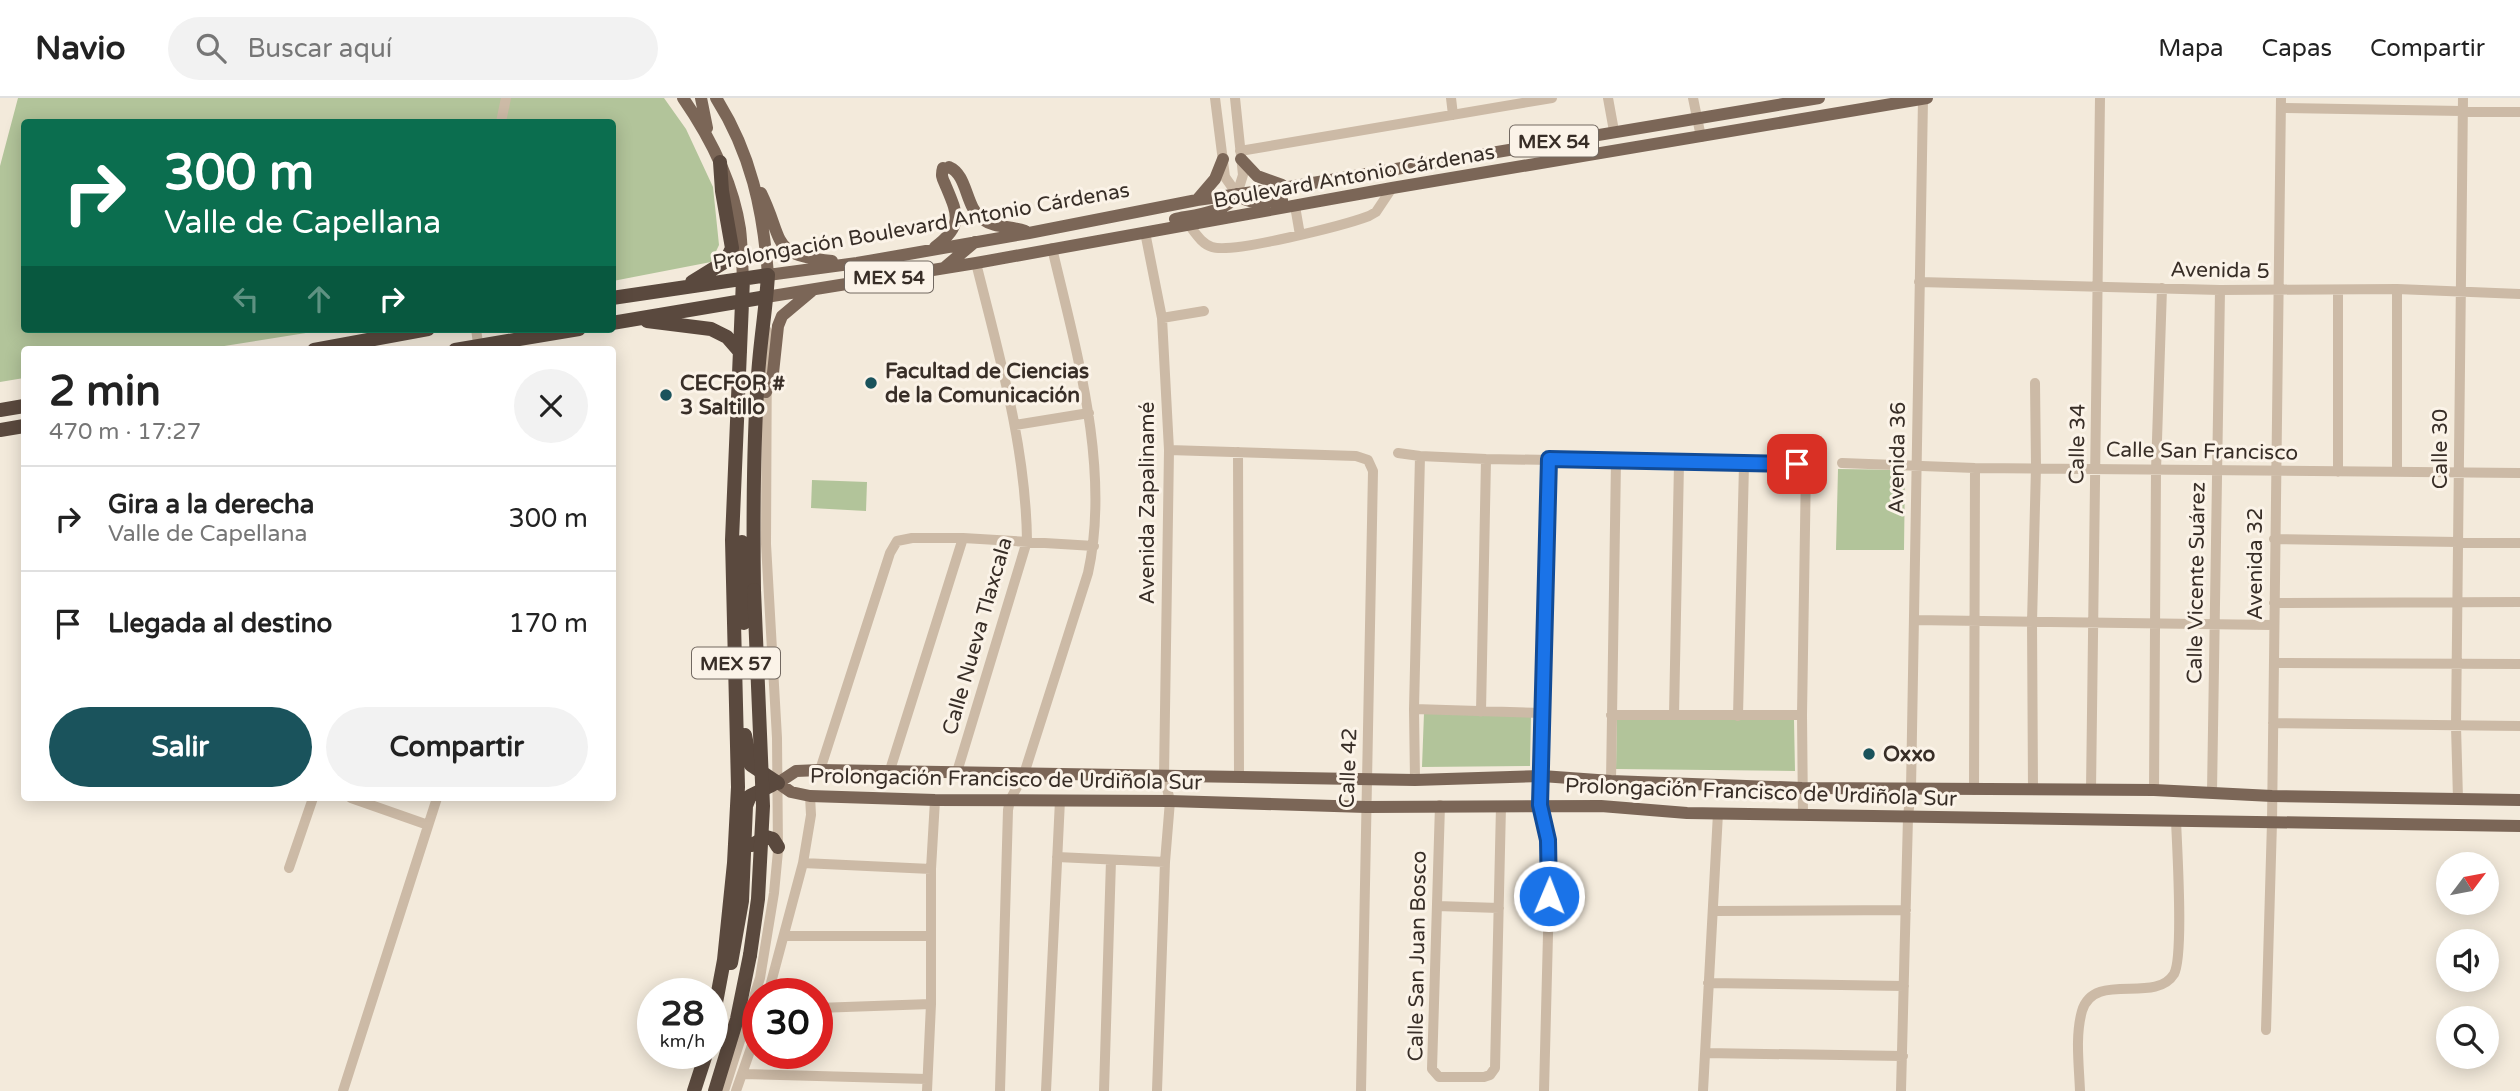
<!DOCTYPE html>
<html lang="es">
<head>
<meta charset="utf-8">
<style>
  body { margin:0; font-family:"Varela Round",sans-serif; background:#f2f2f2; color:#222; height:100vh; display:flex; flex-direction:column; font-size:26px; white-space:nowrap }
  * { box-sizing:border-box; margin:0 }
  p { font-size:23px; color:#767676 }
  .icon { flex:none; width:38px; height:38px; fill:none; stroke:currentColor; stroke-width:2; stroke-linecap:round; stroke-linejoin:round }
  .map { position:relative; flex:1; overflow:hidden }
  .panel { position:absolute; left:21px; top:248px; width:595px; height:455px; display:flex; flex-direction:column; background:#fff; border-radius:7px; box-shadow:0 4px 18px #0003 }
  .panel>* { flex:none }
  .hud { position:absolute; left:21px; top:21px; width:595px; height:214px; border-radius:7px; box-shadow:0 4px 18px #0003; background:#0b6e4f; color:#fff; overflow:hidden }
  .needle { width:46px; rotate:58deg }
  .fabs { position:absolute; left:2436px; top:754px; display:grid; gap:14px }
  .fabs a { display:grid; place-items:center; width:63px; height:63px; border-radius:50%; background:#fff; box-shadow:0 4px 18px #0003; font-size:35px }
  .speed { position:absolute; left:637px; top:880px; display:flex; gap:14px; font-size:35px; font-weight:700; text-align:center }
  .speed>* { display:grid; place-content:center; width:91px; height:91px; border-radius:50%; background:#fff; box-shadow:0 4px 18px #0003; line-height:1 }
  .speed small { font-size:18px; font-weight:400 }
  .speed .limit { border:10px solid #d22; background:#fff; color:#111 }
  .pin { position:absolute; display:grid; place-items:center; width:60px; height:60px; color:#fff; margin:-30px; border-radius:14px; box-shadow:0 4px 10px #0006 }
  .me { position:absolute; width:77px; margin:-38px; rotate:1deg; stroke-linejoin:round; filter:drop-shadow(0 0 5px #0008) }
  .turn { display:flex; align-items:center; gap:24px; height:147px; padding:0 28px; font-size:32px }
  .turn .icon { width:91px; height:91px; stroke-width:2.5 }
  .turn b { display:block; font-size:49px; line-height:60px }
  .lanes { display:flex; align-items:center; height:66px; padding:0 28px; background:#0003; justify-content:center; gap:35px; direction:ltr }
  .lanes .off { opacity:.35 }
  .round { display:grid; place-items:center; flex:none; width:74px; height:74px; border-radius:37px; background:#f2f2f2 }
  .head { display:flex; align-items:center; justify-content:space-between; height:119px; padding:0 28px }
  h1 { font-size:42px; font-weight:700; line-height:52px }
  .primary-button { display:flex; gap:14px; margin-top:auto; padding:14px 28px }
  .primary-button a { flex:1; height:80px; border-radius:42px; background:#1a535c; color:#fff; font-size:28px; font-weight:700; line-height:80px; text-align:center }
  .primary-button a+a { background:#f2f2f2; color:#222 }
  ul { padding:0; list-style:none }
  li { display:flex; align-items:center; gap:21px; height:105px; padding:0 28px; border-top:2px solid #e0e0e0 }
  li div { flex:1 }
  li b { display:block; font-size:26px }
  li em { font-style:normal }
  header { display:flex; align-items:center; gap:42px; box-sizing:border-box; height:98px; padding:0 35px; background:#fff; border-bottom:2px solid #e0e0e0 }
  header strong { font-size:33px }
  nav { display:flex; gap:38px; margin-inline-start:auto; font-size:24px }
  .search { width:490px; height:63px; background:#f2f2f2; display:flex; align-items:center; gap:18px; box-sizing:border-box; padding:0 24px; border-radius:38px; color:#767676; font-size:26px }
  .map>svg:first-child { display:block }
</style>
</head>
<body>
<header>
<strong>Navio</strong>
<div class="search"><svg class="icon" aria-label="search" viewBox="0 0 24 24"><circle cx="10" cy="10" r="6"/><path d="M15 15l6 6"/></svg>Buscar aquí</div>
<nav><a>Mapa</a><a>Capas</a><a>Compartir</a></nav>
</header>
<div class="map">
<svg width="2520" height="993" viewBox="0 0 2520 993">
  <rect width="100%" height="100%" fill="#f3eadb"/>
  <!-- green -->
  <path fill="#b2c49a" d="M18 0H664L686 31 713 89 719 147 711 164 613 183 612 24H24V231H331L199 252H24V280L0 284V68Z
    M1838 371 1905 372 1904 452H1836Z
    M812 382 867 384 866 413 811 410Z
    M1424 615 1531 617 1530 668 1422 669Z
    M1617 619 1794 622 1795 673 1616 671Z"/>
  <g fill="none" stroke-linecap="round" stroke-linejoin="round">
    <!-- minor -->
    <path stroke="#ccbaa6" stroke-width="10" d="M1215 0 1225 79 1237 96
      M1235 0 1243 77 1237 96
      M1451 0 1453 17
      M1608 0 1614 33
      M1693 0 1701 39
      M2281 10 2520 14
      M501 24 506 0
      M1240 53 1552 0
      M1295 108 1300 137
      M1189 127C1196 136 1202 146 1212 149 1232 156 1345 127 1369 118L1376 114 1392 90
      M1145 134 1162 220 1169 352 1164 678 1170 703 1165 764 1157 993
      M1919 184 2220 192 2397 191 2520 196
      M2397 191V374
      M1162 220 1204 213
      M476 231 479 252
      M1015 327 1089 315
      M1169 352 1356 358 1368 362 1373 373 1361 993
      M1238 354 1239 679
      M1398 355 1420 358 1486 361 1797 366 1806 369 1802 617 1803 717
      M1842 365 1975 370 2520 375
      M2338 374V192
      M2274 441 2520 445
      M2274 505 2520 504
      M1914 522 2273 527
      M2274 565 2520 566
      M1414 611 1543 615
      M1481 614 1486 361
      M1611 617H1802
      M1674 617 1679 365
      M1738 618 1744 366
      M2273 625 2520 628
      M820 672 890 455 897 443 912 440H963L1094 448
      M890 672 963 440
      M957 674 1027 443C1026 349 999 257 976 165
      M1415 682 1414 611 1420 358
      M1611 683 1616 363
      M1974 692 1975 370
      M2033 692 2032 524 2036 369 2035 285
      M2091 692 2100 0
      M2154 692 2156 372 2162 190
      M2212 694 2220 192
      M351 700 428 727
      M2458 701 2456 628 2463 0
      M1440 707 1432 971 1439 979H1484L1490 977 1495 970 1501 708
      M1057 759 1165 764
      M803 765 931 771
      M289 770 313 700
      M1437 808 1499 810
      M1713 813 1906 812
      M785 838H931
      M1708 885 1904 888
      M768 896 803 765 811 717 810 698
      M817 910 931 906
      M2266 932 2272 724 2281 0
      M1705 955 1903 958
      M742 976 927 981
      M343 993 437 700
      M724 993 760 880 774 795 778 753 777 640 766 446 767 233
      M736 993 758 930
      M927 993 931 906V771L935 702
      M1000 993 1008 712 1010 702 1024 676 1088 475C1111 371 1076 252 1052 150
      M1046 993 1060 702
      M1104 993 1111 762
      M1544 993 1550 758 1548 742 1540 707 1549 361
      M1703 993 1718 715
      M1901 993 1908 719 1911 691 1923 1
      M2080 993C2079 967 2075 938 2082 913 2094 872 2155 907 2174 876 2184 858 2177 750 2176 722"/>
    <!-- major -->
    <path stroke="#7b6657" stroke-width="12" d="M683 0C710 39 733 84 740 131 742 147 742 164 743 181
      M701 0 707 30
      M716 0C751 55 763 112 768 177L857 165 1029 135 1197 102 1289 89 1819 0
      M1241 61 1257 78 1282 87
      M949 69C968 77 965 109 982 121 994 130 1011 128 1025 133
      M761 95C785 144 769 157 832 163
      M1237 96C1250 108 1266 104 1282 102
      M1197 102 1215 81 1223 61
      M1175 121C1194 117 1227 115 1237 96
      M935 149C964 127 958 117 945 86 942 80 941 77 943 70
      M945 169 975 144
      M766 199 976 165 1392 90 1927 0
      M766 294 773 275 778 228 782 218 813 192
      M2520 702 2272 698 2154 692 1802 690 1611 683 1542 678 1415 682 820 672 796 673 778 685 791 694 810 698 935 702 1170 703 1366 709 1601 708 1687 715 2520 728"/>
    <!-- highway -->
    <path stroke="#5a493e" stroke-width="14" d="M692 184 726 163 732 150 722 93 720 64
      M612 200 768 177C766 211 760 244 758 278 753 350 753 420 754 492
      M647 223 711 231 727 239 740 254
      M612 225 766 199
      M314 252 428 231
      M455 252 579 231
      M0 312 24 308
      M0 332 24 328
      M742 444 744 525
      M745 637 751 667 778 685
      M752 747 766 739 773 741 778 749
      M731 865 742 803 746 708 750 698 772 687
      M712 926 724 862 734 765 738 689 732 442 743 181
      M694 993 706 956
      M715 993 737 921 750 857"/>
    <!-- highway-bridge -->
    <path stroke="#5a493e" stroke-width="14" d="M750 857 758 801 763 708 754 492"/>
  </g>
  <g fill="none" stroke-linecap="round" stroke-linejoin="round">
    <defs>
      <path id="route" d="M1549 798 1548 742 1540 707 1549 361 1797 366"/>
    </defs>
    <!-- route casing -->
    <use href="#route" stroke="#114b97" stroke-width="18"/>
    <!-- route -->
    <use href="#route" stroke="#1a73e8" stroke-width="12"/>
  </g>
  <!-- markers -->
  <g fill="#1a535c" stroke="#fbf3e8" stroke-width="2.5">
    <circle cx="871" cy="285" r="7"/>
    <circle cx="666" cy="297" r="7"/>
    <circle cx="1869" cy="656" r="7"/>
  </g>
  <g text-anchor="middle" stroke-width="6" stroke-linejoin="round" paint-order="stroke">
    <!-- shield labels -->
    <g fill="#fbf3e8" stroke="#726961" stroke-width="2">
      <rect x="1510" y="27.5" width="88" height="31" rx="5"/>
      <rect x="845" y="163.5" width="88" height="31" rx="5"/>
      <rect x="692" y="549.5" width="88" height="31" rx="5"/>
    </g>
    <g font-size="19" font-weight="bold" fill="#382e27">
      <text x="1554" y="50">MEX 54</text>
      <text x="889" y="186">MEX 54</text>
      <text x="736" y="572">MEX 57</text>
    </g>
    <!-- street labels -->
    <g font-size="21" fill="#382e27" stroke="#fbf3e8">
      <text transform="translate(1354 78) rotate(-10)" y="7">Boulevard Antonio Cárdenas</text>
      <text transform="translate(921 128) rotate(-10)" y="7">Prolongación Boulevard Antonio Cárdenas</text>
      <text transform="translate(2220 172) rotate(1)" y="7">Avenida 5</text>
      <text transform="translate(2077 346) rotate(-89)" y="7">Calle 34</text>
      <text transform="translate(2440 351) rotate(-90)" y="7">Calle 30</text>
      <text transform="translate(2202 353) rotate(1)" y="7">Calle San Francisco</text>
      <text transform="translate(1897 360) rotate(-89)" y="7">Avenida 36</text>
      <text transform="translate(1147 405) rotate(-90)" y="7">Avenida Zapalinamé</text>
      <text transform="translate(2255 466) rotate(-90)" y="7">Avenida 32</text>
      <text transform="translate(2196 485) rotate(-89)" y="7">Calle Vicente Suárez</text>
      <text transform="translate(977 538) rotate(-74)" y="7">Calle Nueva Tlaxcala</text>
      <text transform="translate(1348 670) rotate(-88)" y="7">Calle 42</text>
      <text transform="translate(1006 681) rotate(1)" y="7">Prolongación Francisco de Urdiñola Sur</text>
      <text transform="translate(1761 694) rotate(2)" y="7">Prolongación Francisco de Urdiñola Sur</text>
      <text transform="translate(1417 858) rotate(-89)" y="7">Calle San Juan Bosco</text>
    </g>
    <!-- poi labels -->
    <g font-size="21" font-weight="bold" fill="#382e27" stroke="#fbf3e8" text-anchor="start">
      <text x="885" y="280">Facultad de Ciencias<tspan x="885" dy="24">de la Comunicación</tspan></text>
      <text x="680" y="292">CECFOR #<tspan x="680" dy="24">3 Saltillo</tspan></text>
      <text x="1883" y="663">Oxxo</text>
    </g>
  </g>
</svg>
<div class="fabs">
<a><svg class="needle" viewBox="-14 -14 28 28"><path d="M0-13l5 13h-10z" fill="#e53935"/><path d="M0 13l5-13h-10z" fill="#767676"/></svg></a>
<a><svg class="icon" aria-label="sound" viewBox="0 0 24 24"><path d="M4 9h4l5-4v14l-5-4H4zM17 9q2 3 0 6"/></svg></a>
<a><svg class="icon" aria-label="search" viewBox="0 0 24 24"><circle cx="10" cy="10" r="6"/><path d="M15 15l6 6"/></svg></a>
</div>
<div class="speed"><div>28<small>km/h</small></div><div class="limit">30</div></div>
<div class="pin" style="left:1797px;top:366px;background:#d93025"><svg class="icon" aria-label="arrive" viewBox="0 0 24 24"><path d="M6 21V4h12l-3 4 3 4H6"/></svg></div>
<svg class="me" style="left:1549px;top:798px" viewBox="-20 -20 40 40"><circle r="17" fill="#1a73e8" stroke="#fff" stroke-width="3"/><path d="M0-11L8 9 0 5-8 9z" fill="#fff"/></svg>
<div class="hud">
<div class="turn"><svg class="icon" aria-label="right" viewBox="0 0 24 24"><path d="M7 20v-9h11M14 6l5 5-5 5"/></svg><div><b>300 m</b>Valle de Capellana</div></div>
<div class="lanes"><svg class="icon off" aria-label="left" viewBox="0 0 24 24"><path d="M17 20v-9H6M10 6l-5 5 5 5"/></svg><svg class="icon off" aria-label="ahead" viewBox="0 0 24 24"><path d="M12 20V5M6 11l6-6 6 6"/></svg><svg class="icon" aria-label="right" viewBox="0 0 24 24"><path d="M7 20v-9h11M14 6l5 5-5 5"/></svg></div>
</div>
<section class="panel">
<div class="head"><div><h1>2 min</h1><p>470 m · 17:27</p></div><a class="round"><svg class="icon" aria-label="close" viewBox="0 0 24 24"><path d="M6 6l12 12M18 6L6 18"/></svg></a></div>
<ul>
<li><svg class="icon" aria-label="right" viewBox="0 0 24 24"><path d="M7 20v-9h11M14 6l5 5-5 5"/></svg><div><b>Gira a la derecha</b><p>Valle de Capellana</p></div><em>300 m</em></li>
<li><svg class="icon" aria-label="arrive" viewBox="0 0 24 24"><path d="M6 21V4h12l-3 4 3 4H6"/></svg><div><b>Llegada al destino</b></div><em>170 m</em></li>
</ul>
<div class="primary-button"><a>Salir</a><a>Compartir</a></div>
</section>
</div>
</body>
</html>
